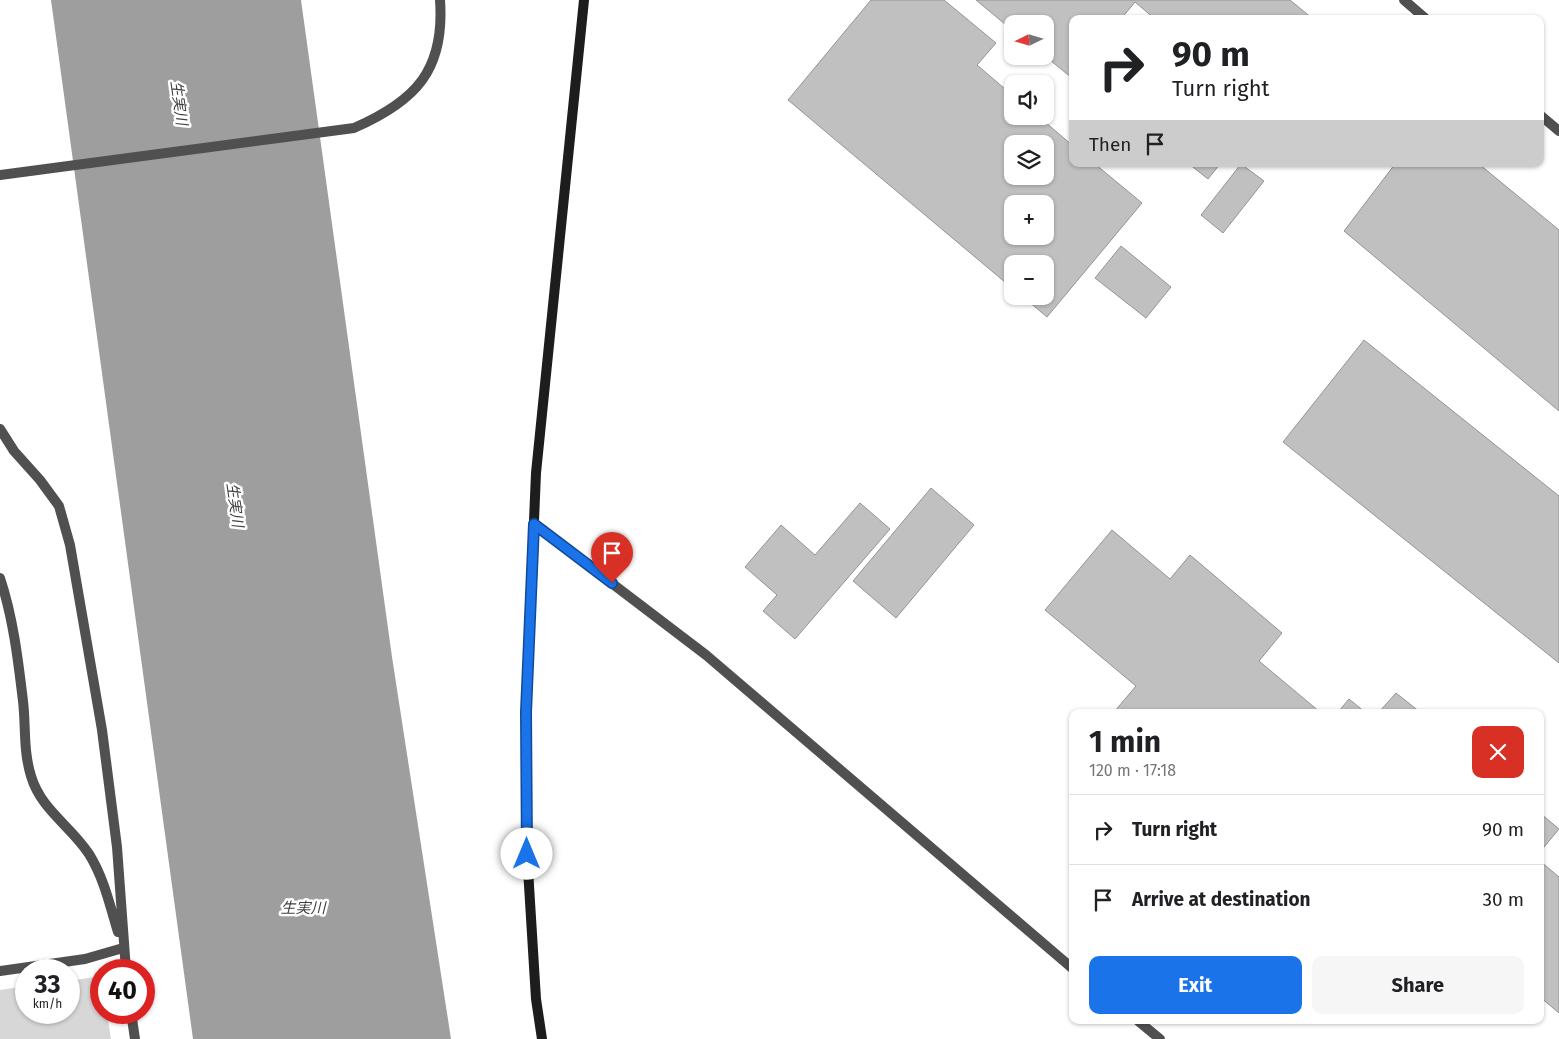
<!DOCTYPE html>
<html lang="en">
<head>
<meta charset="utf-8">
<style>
  body { margin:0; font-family:"Fira Sans","Noto Sans JP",sans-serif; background:#f6f6f6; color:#202124; height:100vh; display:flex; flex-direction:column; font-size:19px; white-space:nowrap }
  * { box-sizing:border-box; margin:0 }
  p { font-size:16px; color:#757577 }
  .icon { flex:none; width:28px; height:28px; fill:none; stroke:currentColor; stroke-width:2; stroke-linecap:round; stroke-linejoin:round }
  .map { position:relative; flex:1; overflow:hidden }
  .sheet { position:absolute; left:1069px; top:709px; width:475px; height:315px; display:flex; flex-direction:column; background:#fff; border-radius:10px; box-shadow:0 1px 4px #0004 }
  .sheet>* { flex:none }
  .hud { position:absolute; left:1069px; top:15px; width:475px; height:152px; border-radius:10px; box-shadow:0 1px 4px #0004; background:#fff; color:#202124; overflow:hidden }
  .needle { width:32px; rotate:265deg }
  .tools { position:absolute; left:1004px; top:15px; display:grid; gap:10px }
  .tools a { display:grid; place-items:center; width:50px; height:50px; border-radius:10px; background:#fff; box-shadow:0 1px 4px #0004; font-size:25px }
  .speed { position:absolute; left:15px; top:959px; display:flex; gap:10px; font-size:25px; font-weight:700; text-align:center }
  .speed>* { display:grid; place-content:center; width:65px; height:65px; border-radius:50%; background:#fff; box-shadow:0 1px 4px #0004; line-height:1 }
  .speed small { font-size:12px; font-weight:400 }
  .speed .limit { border:8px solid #d22; background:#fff; color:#111 }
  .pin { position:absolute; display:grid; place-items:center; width:42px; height:42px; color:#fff; margin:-51px -21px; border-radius:50% 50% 50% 0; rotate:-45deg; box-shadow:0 0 5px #0007 }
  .pin .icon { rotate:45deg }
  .me { position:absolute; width:55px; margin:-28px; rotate:0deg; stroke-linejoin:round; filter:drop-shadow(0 0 4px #0008) }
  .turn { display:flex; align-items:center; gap:18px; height:105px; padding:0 20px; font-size:22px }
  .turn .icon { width:65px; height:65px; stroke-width:2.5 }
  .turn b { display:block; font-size:35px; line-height:42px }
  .then { display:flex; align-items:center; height:48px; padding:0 20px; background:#0003; gap:10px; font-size:19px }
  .round { display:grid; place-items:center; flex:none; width:52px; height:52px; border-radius:10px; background:#f6f6f6 }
  .headline { display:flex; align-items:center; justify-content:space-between; height:85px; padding:0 20px }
  h1 { font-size:30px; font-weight:700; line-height:38px }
  .primary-button { display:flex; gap:10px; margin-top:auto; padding:10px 20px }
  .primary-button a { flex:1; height:58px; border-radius:10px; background:#1a73e8; color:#fff; font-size:20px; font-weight:700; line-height:58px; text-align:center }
  .primary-button a+a { background:#f6f6f6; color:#202124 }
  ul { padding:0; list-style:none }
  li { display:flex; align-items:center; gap:15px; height:70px; padding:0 20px; border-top:1px solid #e0e0e0 }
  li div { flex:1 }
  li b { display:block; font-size:19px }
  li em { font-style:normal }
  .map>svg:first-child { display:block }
</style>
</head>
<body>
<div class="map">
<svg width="1559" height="1039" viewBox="0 0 1559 1039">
  <rect width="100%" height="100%" fill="#fff"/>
  <!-- green -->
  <path fill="#d7d7d7" d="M101 976V1012L107 1013 111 1039H0V990L26 986V1012H69V981Z"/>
  <!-- water -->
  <path fill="#9e9e9e" d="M51 0H301L392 657 451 1039H193Z"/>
  <!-- building -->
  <path fill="#c0c0c0" stroke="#949494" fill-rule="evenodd" d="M871 0H944L996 43 977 65 1012 95V116H1038L1072 145V164H1095L1142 203 1047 317 1022 296H1045V264H1012V288L788 100ZM1012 144H1045V176H1012ZM1012 204H1045V236H1012Z
    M976 0H1290L1313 19H1155L1135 2 1121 19H1072V78L1045 56V24H1012V30Z
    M1189 164H1220L1208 179Z
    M1241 164 1264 181 1223 233 1201 215Z
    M1395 164H1479L1559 230V411L1344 231Z
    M1121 246 1171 287 1146 318 1095 278Z
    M1364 340 1559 496V663L1283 442Z
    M931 488 974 525 896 618 853 581Z
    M860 503 890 529 795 639 763 611 777 595 745 567 781 525 815 555Z
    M1112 530 1170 579 1190 555 1282 633 1259 661 1320 712H1114L1136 686 1045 610Z
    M1396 693 1420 712H1379Z
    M1349 699 1365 712H1338Z
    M1540 813 1559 829 1540 852Z
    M1540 861 1559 877V1013L1540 997Z"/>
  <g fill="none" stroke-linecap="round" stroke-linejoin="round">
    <!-- lane -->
    <path stroke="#505050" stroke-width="10" d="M534 524 706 655 1072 968
      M1137 1020 1160 1039"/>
    <!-- street -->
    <path stroke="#505050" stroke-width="10" d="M1404 0 1426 19
      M1540 115 1559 131
      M0 175 354 128C416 101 445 70 440 0
      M0 429 14 451 40 480 59 506 70 545 102 730 117 847 126 970
      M0 578C13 617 18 659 23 701 26 726 23 750 31 776 41 810 71 826 89 854 104 878 110 906 118 932
      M0 971 85 959 123 948
      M131 1012 135 1039"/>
    <!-- secondary -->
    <path stroke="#1d1d1d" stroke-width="10" d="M542 1039 536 999 527 853 526 712 536 473 584 0"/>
  </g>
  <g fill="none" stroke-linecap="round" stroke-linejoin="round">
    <defs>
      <path id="route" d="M527 854 526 712 534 524 612 583"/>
    </defs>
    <!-- route casing -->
    <use href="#route" stroke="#114b97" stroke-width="12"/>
    <!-- route -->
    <use href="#route" stroke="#1a73e8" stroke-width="9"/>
  </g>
  <g text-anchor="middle" stroke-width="5" stroke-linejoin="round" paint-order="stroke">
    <!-- water labels -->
    <g font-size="15" font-style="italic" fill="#3f3f3f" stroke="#fff">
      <text transform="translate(179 103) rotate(82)" y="5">生実川</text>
      <text transform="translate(235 505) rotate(82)" y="5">生実川</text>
      <text x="303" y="913">生実川</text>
    </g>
  </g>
</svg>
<div class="tools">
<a><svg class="needle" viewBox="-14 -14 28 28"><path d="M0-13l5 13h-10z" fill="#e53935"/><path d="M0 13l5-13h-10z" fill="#757577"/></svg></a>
<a><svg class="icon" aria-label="sound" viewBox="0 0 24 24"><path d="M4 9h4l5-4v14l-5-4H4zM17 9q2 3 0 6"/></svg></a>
<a><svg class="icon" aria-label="layers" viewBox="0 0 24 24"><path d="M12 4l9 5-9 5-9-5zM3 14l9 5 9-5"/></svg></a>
<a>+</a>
<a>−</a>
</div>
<div class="speed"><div>33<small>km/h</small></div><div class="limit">40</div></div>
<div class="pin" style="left:612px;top:583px;background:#d93025"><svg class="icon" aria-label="arrive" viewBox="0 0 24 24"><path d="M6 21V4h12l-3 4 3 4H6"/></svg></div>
<svg class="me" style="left:527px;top:854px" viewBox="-20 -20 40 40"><circle r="19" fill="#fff"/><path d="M0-13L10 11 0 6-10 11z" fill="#1a73e8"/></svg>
<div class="hud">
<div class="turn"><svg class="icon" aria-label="right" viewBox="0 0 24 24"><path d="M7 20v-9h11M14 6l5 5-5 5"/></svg><div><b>90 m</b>Turn right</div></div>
<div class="then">Then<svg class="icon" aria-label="arrive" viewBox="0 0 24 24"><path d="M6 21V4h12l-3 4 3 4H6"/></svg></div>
</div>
<section class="sheet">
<div class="headline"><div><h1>1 min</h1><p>120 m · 17:18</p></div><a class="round" style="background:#d93025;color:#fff"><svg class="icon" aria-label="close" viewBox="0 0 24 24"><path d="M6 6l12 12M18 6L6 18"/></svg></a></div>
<ul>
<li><svg class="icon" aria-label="right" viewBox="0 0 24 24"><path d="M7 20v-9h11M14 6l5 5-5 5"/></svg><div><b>Turn right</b></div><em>90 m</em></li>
<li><svg class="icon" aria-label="arrive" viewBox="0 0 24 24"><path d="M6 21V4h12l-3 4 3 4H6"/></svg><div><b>Arrive at destination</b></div><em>30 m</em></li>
</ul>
<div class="primary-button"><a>Exit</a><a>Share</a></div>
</section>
</div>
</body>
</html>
